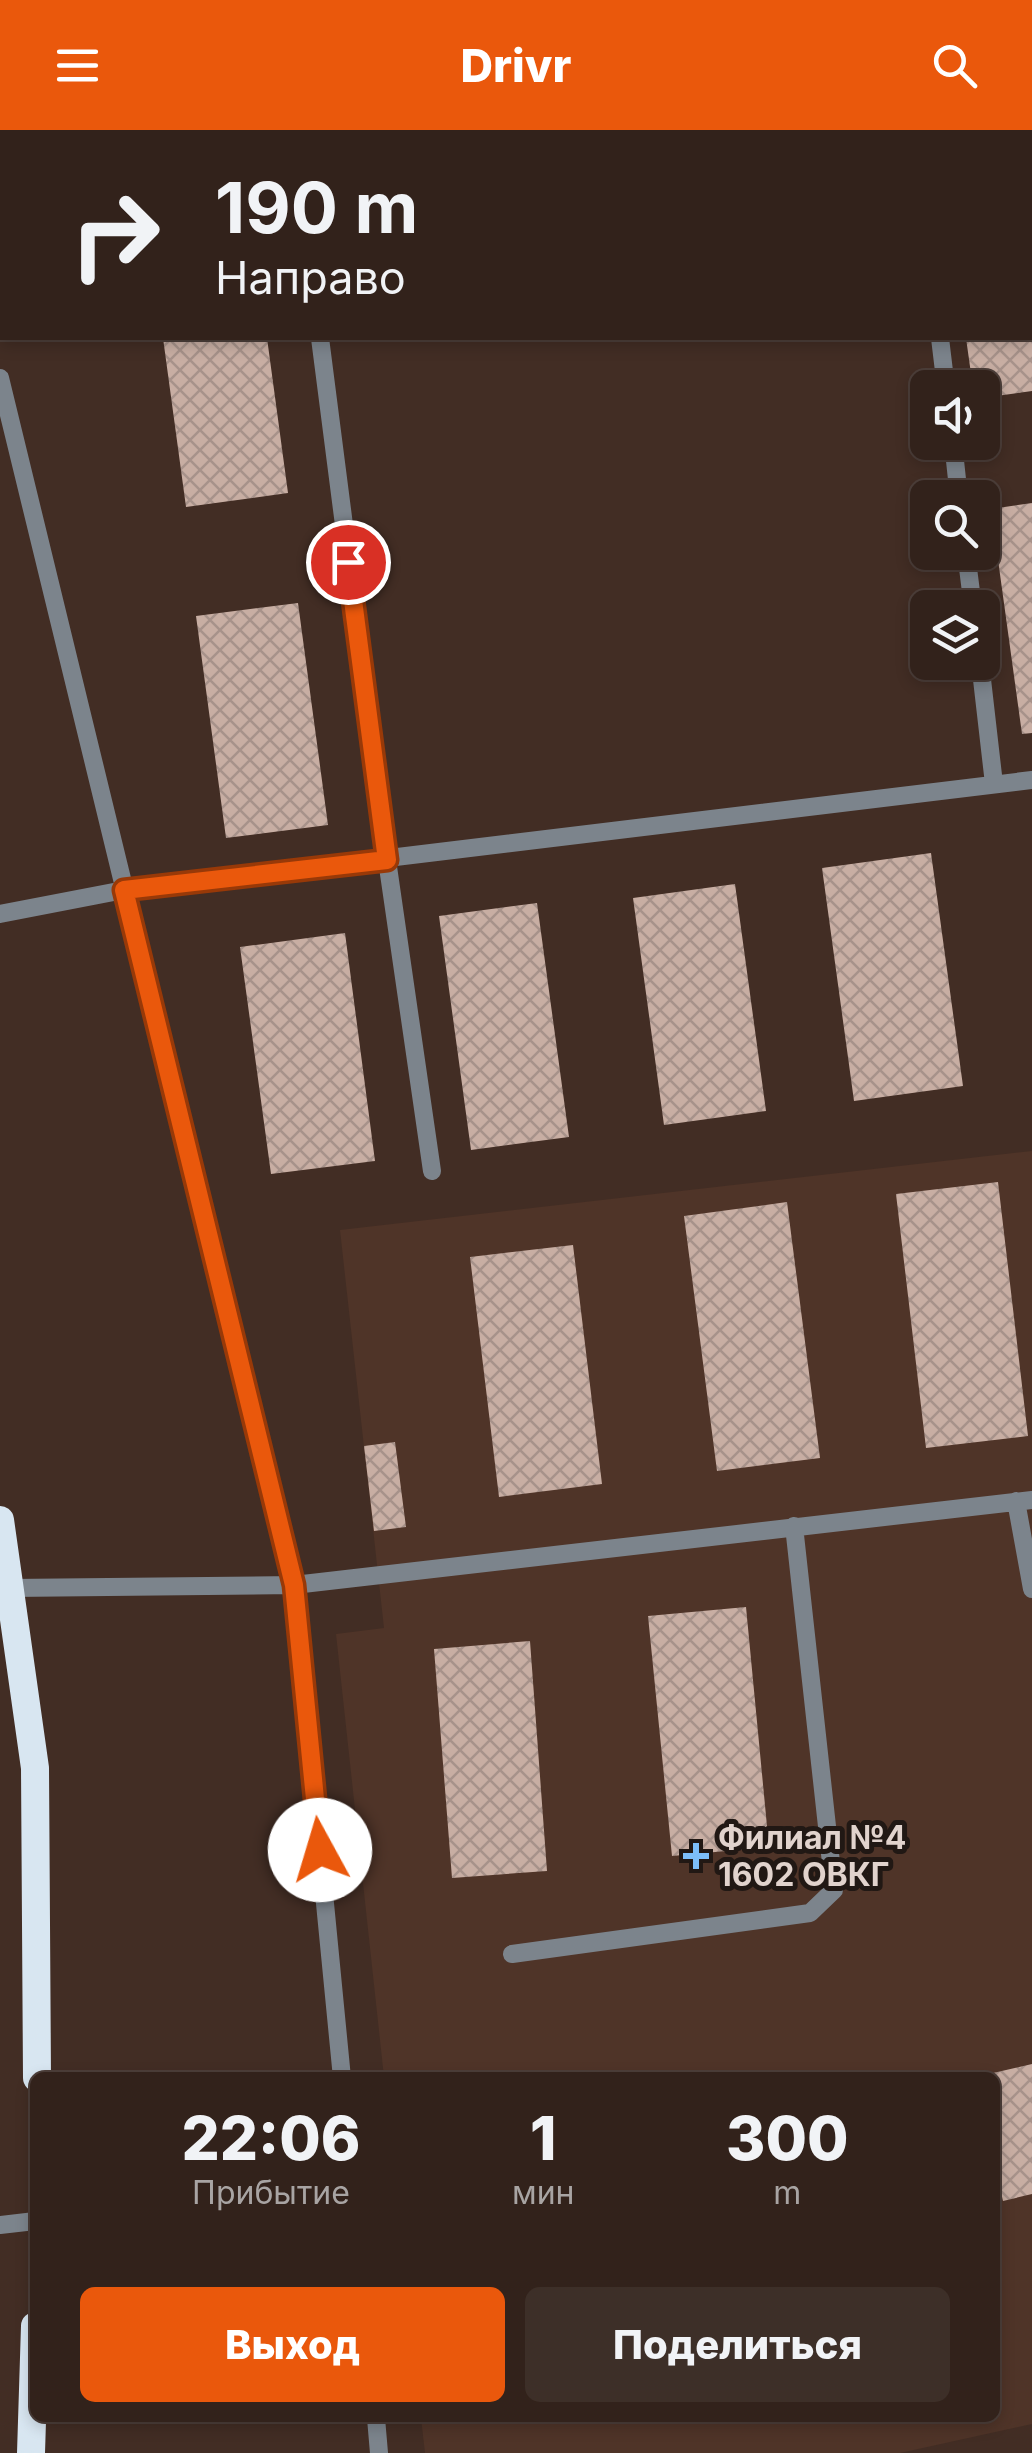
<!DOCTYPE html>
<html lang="ru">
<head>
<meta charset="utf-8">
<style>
  body { margin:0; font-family:Inter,sans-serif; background:#3d2f28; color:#f1f3f6; height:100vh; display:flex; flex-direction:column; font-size:38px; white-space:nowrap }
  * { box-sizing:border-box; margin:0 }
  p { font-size:32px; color:#a8a4a3 }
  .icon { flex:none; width:55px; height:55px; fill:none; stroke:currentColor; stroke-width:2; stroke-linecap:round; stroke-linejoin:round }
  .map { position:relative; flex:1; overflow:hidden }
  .sheet { position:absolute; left:30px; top:1942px; width:970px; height:350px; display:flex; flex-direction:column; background:#32221b; border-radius:15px; box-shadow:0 5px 15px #0003,0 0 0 2px #4d3f3a }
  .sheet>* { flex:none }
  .hud { position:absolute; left:0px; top:0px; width:1032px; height:210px; box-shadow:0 5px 15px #0003,0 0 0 2px #4d3f3a; background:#32221b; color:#f1f3f6; overflow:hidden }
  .fabs { position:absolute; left:910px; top:240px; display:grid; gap:20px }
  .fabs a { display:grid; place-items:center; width:90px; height:90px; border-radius:15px; background:#32221b; box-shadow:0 5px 15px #0003,0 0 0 2px #4d3f3a; font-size:50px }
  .pin { position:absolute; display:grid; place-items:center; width:85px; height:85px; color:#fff; margin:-42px; border:5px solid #fff; border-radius:50%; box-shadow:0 2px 10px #0007 }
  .me { position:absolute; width:110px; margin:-55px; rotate:354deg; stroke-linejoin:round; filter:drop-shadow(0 0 8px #0008) }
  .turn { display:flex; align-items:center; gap:35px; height:210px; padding:0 50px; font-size:45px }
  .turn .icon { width:130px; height:130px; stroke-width:2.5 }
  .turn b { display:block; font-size:70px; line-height:85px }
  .eta { display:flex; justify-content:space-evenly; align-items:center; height:170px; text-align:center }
  .eta b { font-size:60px; font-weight:800; line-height:70px }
  .action { display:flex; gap:20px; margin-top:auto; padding:20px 50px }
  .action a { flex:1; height:115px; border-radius:15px; background:#ea580c; color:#fff; font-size:40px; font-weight:800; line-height:115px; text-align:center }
  .action a+a { background:#3d2f28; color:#f1f3f6 }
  header { display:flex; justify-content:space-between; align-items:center; height:130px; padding:0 50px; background:#ea580c; color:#fff; font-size:45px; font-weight:800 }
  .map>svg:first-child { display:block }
</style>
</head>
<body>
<header><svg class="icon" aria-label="menu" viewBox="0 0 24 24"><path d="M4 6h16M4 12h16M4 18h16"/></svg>Drivr<svg class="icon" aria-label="search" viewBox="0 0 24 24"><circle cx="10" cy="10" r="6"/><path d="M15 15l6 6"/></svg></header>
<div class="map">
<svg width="1032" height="2323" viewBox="0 0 1032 2323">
  <defs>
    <pattern id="building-cross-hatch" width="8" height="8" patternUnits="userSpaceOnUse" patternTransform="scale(2.5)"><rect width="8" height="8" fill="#c8aea3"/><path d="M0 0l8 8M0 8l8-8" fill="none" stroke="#a7928a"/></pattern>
  </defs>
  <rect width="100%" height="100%" fill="#422d24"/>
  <!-- built -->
  <path fill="#4f3428" d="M1032 1021V2294L900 2323H425L421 2288H995V1948L384 1947 336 1504 384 1498 340 1100Z"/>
  <!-- building -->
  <path fill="url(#building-cross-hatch)" d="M163 208H267L288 363 186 377Z
    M966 208H1032V261L982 268V258H973Z
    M1032 373V603L1022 604 991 379Z
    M298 473 328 695 226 708 196 486Z
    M931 723 963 956 854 971 822 738Z
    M735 754 766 981 664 995 633 768Z
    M537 773 569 1007 471 1020 439 786Z
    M345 803 375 1031 271 1044 240 817Z
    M998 1052 1028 1306 926 1318 896 1064Z
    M787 1072 820 1328 717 1341 684 1086Z
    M573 1115 602 1354 499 1367 470 1127Z
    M395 1312 406 1397 374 1401 364 1316Z
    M746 1477 769 1717 672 1726 648 1486Z
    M530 1511 547 1741 452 1748 434 1519Z
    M1032 1934V2064L1003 2071 995 2037V1948L980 1946Z"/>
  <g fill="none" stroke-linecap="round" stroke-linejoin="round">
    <!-- service -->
    <path stroke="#7c848c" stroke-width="18" d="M293 0V2
      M914 0 915 2
      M320 208 387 730 432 1041
      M940 208 946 258
      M0 248 294 1455 342 1948
      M953 312 959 368
      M966 422 973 478
      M980 532 994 654
      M0 784 124 760 1032 650
      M1016 1371 1032 1459
      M10 1458 294 1455 1032 1370
      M512 1824 810 1783 834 1760 794 1396
      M0 2095 35 2091
      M376 2288 379 2323"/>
    <!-- trunk -->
    <path stroke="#d8e6f1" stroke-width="28" d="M0 1390 35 1638 37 1948
      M31 2323 35 2196"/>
  </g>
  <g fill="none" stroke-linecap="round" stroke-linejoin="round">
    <defs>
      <path id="route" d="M320 1720 294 1455 124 760 387 730 348 432"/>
    </defs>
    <!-- route casing -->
    <use href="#route" stroke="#983908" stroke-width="25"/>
    <!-- route -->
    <use href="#route" stroke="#ea580c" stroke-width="18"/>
  </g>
  <!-- markers -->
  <path fill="#7cbef9" stroke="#211814" stroke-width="4" d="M691 1711h10v10h10v10h-10v10h-10v-10h-10v-10h10z"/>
  <g text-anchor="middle" stroke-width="10" stroke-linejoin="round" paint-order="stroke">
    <!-- poi labels -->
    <g font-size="32" font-weight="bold" fill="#e1d3cd" stroke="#211814" text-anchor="start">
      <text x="718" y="1719">Филиал №4<tspan x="718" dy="37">1602 ОВКГ</tspan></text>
    </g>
  </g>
</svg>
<div class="fabs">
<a><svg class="icon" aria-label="sound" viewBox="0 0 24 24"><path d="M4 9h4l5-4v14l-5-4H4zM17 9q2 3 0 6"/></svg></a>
<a><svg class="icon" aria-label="search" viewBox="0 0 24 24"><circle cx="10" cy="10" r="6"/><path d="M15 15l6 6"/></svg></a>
<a><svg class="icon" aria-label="layers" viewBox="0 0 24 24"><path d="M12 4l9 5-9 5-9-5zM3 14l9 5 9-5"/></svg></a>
</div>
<div class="pin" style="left:348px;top:432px;background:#d93025"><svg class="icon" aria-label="arrive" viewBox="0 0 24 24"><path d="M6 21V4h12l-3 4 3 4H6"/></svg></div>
<svg class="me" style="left:320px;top:1720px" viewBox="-20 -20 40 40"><circle r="19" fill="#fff"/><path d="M0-13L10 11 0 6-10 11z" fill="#ea580c"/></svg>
<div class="hud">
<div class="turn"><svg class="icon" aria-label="right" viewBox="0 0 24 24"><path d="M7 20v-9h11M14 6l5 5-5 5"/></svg><div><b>190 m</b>Направо</div></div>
</div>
<section class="sheet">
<div class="eta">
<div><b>22:06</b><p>Прибытие</p></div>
<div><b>1</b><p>мин</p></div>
<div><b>300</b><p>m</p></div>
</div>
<div class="action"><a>Выход</a><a>Поделиться</a></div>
</section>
</div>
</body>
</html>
